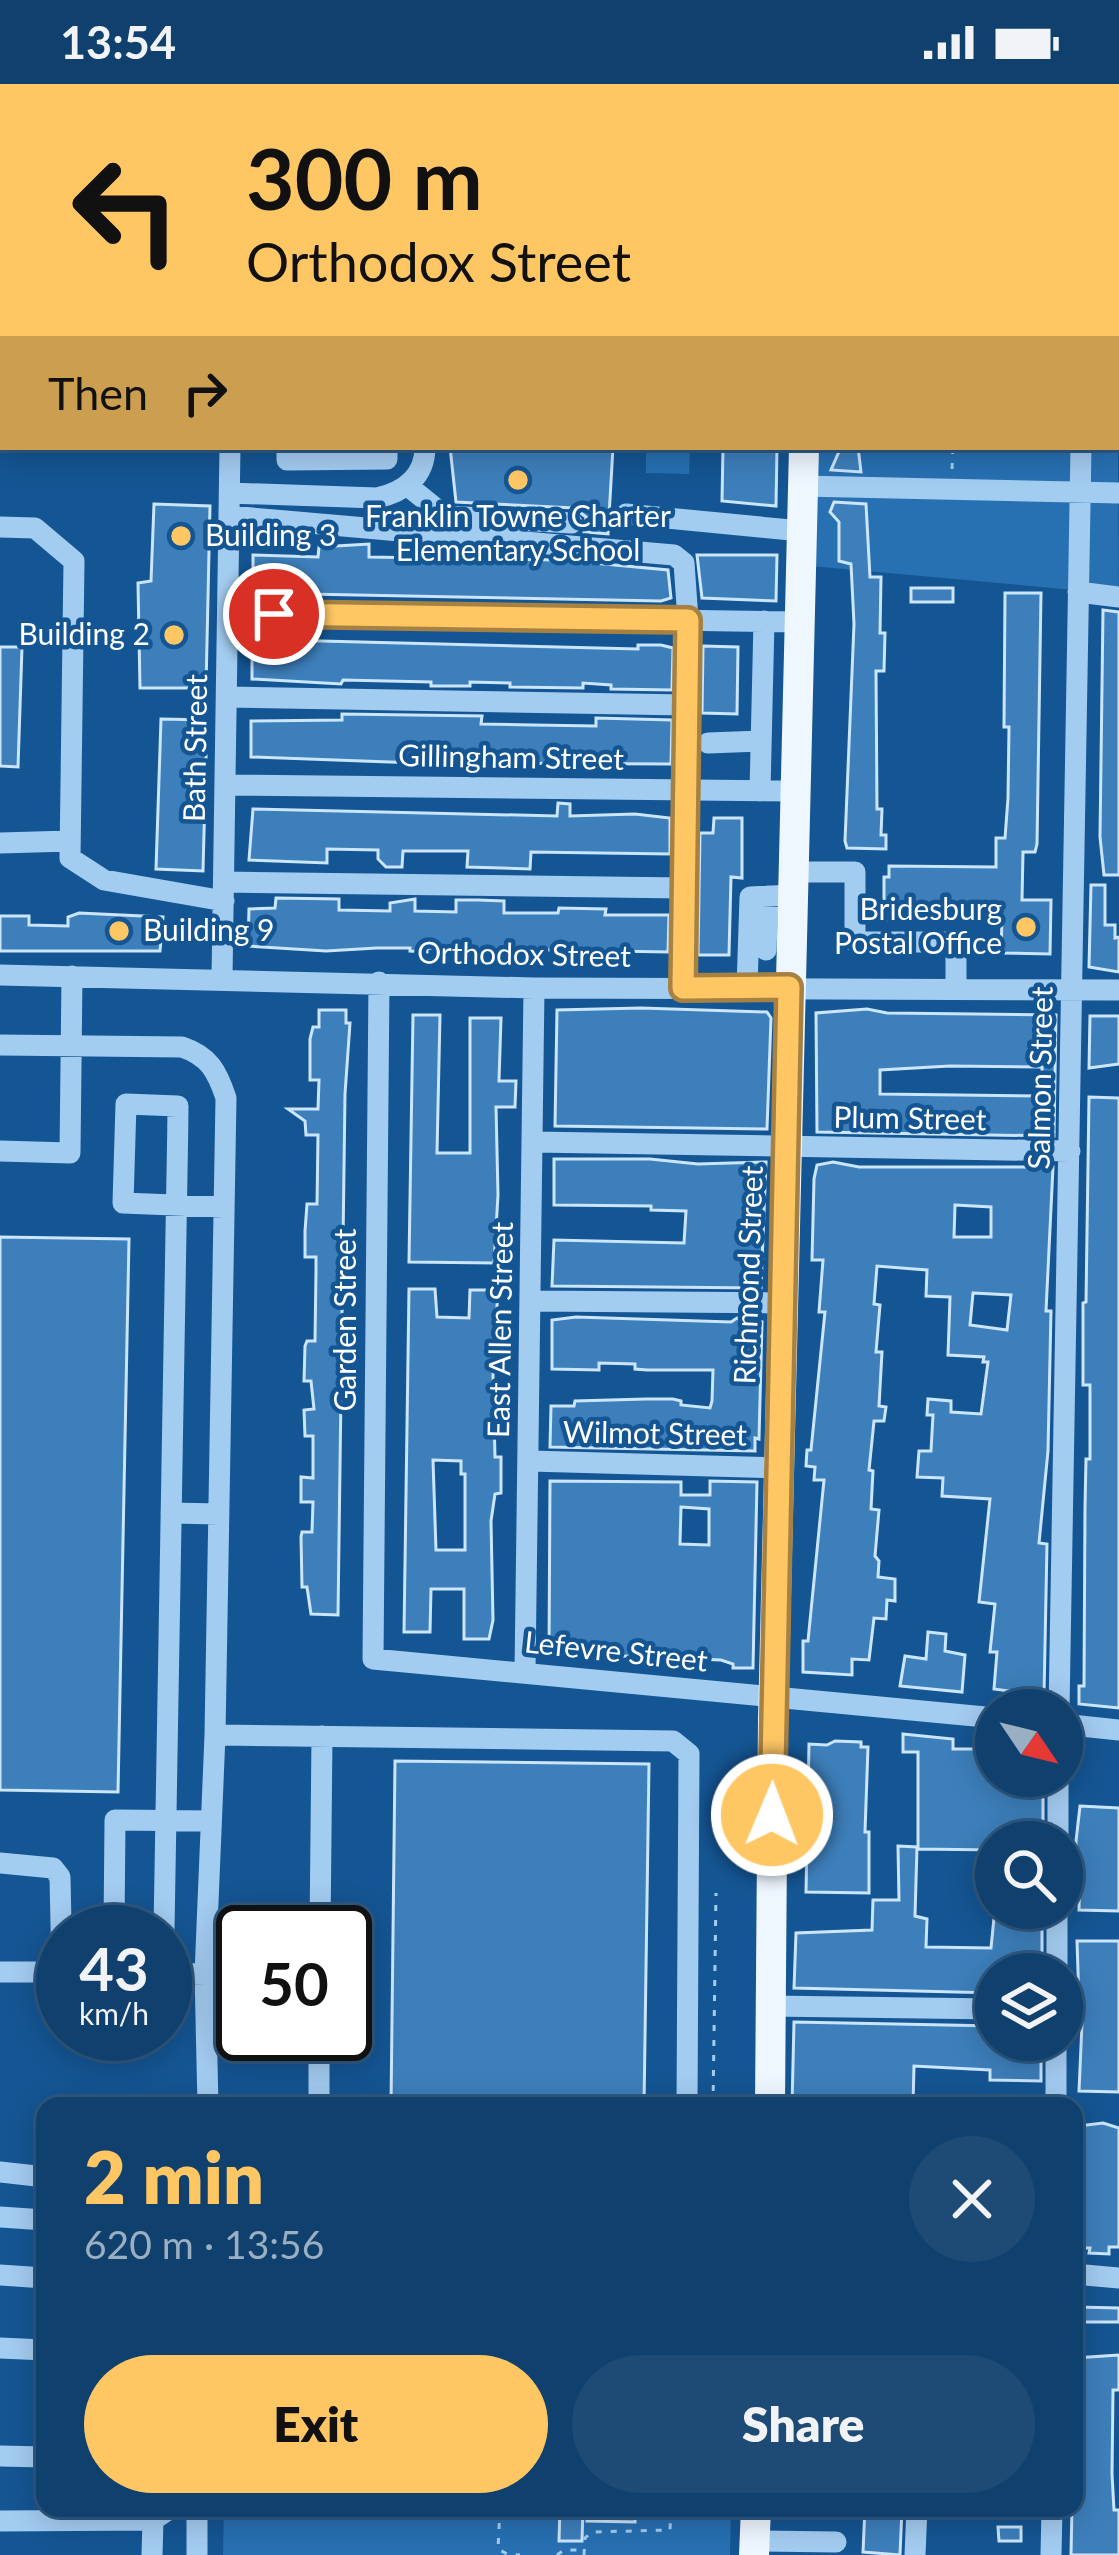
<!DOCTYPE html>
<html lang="en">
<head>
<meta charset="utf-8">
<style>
  body { margin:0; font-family:Lato,sans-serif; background:#1d4b76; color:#f1f3f6; height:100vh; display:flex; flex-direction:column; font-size:45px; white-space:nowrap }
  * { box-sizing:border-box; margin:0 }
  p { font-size:39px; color:#9bafc2 }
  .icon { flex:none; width:66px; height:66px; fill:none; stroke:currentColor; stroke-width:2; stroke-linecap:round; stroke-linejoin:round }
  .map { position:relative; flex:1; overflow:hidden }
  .sheet { position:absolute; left:36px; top:2013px; width:1047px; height:420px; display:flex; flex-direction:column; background:#0f406e; border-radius:24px; box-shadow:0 6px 30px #0003,0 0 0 3px #2f5981 }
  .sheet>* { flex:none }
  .top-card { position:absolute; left:0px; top:0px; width:1119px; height:366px; box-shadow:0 6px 30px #0003,0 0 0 3px #2f5981; background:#ffc764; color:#111; overflow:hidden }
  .needle { width:78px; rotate:125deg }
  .fabs { position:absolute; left:975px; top:1605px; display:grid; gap:24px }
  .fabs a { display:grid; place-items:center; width:108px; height:108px; border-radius:50%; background:#0f406e; box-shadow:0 6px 30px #0003,0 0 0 3px #2f5981; font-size:60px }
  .speed { position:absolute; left:36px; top:1821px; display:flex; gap:24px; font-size:60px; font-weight:700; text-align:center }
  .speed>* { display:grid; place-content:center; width:156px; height:156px; border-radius:50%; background:#0f406e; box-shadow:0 6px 30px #0003,0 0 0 3px #2f5981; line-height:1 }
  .speed small { font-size:30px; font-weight:400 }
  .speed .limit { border:6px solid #111; border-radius:18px; background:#fff; color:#111 }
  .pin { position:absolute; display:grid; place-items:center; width:102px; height:102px; color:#fff; margin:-51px; border:6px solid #fff; border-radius:50%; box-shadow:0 3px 12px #0007 }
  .me { position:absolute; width:132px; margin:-66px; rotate:1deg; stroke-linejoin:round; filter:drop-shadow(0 0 9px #0008) }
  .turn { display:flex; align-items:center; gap:42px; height:252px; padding:0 48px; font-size:54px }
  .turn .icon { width:156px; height:156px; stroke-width:2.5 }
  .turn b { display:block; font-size:84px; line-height:102px }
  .then { display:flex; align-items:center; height:114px; padding:0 48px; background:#0003; gap:24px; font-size:45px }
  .round { display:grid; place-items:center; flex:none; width:126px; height:126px; border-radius:63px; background:#1d4b76 }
  .overview { display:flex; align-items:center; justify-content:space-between; height:204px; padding:0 48px }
  h1 { font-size:72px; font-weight:800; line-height:90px; color:#ffc764 }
  .cta { display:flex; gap:24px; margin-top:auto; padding:24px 48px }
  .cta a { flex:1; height:138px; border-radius:72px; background:#ffc764; color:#111; font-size:48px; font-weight:800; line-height:138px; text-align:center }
  .cta a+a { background:#1d4b76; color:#f1f3f6 }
  .status { display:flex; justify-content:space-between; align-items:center; height:84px; padding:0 60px; background:#0f406e; direction:ltr }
  .status svg { height:33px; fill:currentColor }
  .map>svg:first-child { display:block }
</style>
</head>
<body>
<div class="status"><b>13:54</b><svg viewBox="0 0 49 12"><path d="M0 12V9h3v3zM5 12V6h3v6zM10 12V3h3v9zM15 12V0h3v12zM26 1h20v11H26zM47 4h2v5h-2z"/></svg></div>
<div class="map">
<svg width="1119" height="2471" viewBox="0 0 1119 2471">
  <rect width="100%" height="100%" fill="#145593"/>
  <!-- green -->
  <path fill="#2770b2" d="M1116 103 1119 510 800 481 804 363H1116Z
    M646 363H690L689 390 646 389Z
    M224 2424H731L730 2471H223Z"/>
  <!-- building -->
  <path fill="#3d7fbb" stroke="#cbe5fc" stroke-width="3" fill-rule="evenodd" d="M450 363H613L608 450 584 448 586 433 574 424 456 418Z
    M723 363H777L776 422 722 417Z
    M841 363H858L861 388 831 386Z
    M834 418 866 420 870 493H881L880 549H885L884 587H876L877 725H882L881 751H886V765L847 764 845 757 854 540 851 480 839 477V438L830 428Z
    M154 420 210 422 206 604H140L138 499 151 497Z
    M369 460V473L561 476 668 486 671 514 661 517 253 509V471L318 473 319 463Z
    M697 471H777L776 517 702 514Z
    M911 504H953V518H911Z
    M1005 509H1041L1037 760 1035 768H1023L1022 816H1051L1050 870 1001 869 1002 834 884 836V793H889V782L996 783V754H1005L1008 714 1009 643H1004Z
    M1103 526 1119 528V791H1104L1100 753Z
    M281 556 638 565V561H661L673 564 672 606 611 605V601L583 599V604L510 603V599L470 598V602H431V598L343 596 341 600 252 595V558Z
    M703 562 738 563 737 630 702 629Z
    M0 563H22L18 683 0 682Z
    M342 630 482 632 481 640 533 641 596 642V634L672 636 671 680 417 679 251 673V637L342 636Z
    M161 635 207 636 203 787 156 785Z
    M558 719 570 720V732L635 730 670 734V770L531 768 530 785 467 783 468 767H403L402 783H386L378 775V766L327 765V779L249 776 253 725 557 732Z
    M714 734H742V794L731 793 729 871H698L700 749H713Z
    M1091 801H1105V841H1115V854L1119 853V888L1089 883Z
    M276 814 339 815V826L390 827V819L415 815V827L456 828V816H478L504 817V829H558L559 824 606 825 605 831H669L668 868 427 864V868L410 867V864H377L326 867 248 862 249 825 275 824Z
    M79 829 163 833 160 867H0V832H29V841L68 842V833Z
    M641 924 767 928 771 934 767 1045 555 1042 557 926Z
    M867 925 887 929 1056 931 1054 1052 817 1048 816 929ZM950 982 1042 983V1012L880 1010V986Z
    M319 926H346V939H350L345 1010 338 1531 311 1530 307 1503H302L301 1453 302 1448H312L313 1418H301V1393L313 1394V1352H305L304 1326 314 1325 311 1297H304L305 1262 307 1257H315L316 1187V1173H305V1147L307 1120H317L318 1051H306L305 1037 288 1025H318L319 996H310V955L313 943H319Z
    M413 931H440L437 1069H470V934H501L499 997H516L515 1023H496L498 1111 494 1179 409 1178Z
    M1090 932H1119V980L1089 984Z
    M1089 1013 1119 1014V1624L1079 1620V1602H1084L1085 1423 1086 1375H1090V1301H1083V1219L1086 1218Z
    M554 1075H650L698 1080 766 1078 761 1204 552 1202 554 1156 684 1159 686 1127 651 1126V1122L554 1121Z
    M833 1078 859 1083H1053L1046 1227H1051L1048 1367 1039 1459 1047 1460 1044 1612 994 1605 997 1568H990L995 1520 979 1518 990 1415 942 1412 943 1394 917 1393 919 1367H931L933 1331H927L928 1315 951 1317V1328L981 1330 988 1278H983L984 1273 948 1271 950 1213 926 1212 927 1186 914 1185 877 1182 874 1220 880 1221 876 1268H882L879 1322 886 1323 884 1337H874L869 1386 873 1387 871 1425 879 1426 875 1472 879 1477 878 1493 895 1495V1517L887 1516 886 1535 874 1534 869 1576 852 1575V1591L803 1588V1557H808L824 1396H814L815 1383 806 1382 807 1366H811L825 1228H819L823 1176H812L814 1095 817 1081ZM955 1121 991 1123V1153H954ZM973 1209 1011 1211 1007 1246 970 1241Z
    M0 1153 129 1155 118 1708 0 1706Z
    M409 1205H435L437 1233 469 1234 470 1206H498L493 1292 495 1373H501V1409L495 1410 491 1437 493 1536 489 1555H464V1505H431L430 1548H404ZM433 1376 461 1377V1390H465V1466H436Z
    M576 1233 731 1238 737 1234 742 1238H762L759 1355 755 1354V1367L550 1363 551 1322H574L575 1317 646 1315H673L681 1317V1321L710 1324 712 1317 713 1286H647L635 1285V1280L599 1279V1286L552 1285V1236Z
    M550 1397 681 1398V1411H710V1397L757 1398 753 1584H733V1580L721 1576 549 1569ZM681 1423 709 1425V1461L680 1460Z
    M928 1548 946 1550 945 1567 965 1571 962 1608 900 1602 905 1572 926 1575Z
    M903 1650 953 1655V1665H996V1692H1043V1758H996V1766L918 1765V1668H903Z
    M835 1657 861 1658V1663H868L865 1748H869V1809L806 1808 809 1660 827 1661Z
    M395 1677 649 1680 644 2022H391Z
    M1080 1722 1119 1724V1827L1079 1826 1080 1772H1076V1757Z
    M898 1762 917 1763 915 1832 927 1835 926 1863 991 1864 995 1824H1042V1890H996V1909L794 1904 796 1849 872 1846 873 1816H899Z
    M1077 1857H1119V2008L1079 2007 1083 1917H1079Z
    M794 1938 996 1942V1956H1041V1997L990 1996V1986L914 1982 913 2022H792Z
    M1103 2039 1119 2044V2163H1109V2170L1089 2169 1090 2164H1083L1084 2122H1077L1078 2042Z
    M1076 2223 1119 2224V2238H1076Z
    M1119 2271V2306H1113L1112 2390 1114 2426H1119V2471H1071L1075 2274Z
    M560 2424H583L582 2457H559Z
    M587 2424H635V2438L587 2437Z
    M865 2424H902L900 2471 863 2468Z
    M998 2443H1021V2457H999Z"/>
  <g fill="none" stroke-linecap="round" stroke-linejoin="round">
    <!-- path -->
    <path stroke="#a3ccf1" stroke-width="3" stroke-dasharray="6 9" stroke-linecap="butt" d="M952 385 953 363
      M713 2022 716 1809
      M500 2424 498 2465 507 2470 520 2471
      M557 2471 564 2466H582
      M584 2471 585 2454 592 2448 670 2446 671 2424"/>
    <!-- minor -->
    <path stroke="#a3ccf1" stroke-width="21" d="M1085 0V3
      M96 3V0
      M236 3V0
      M482 3V0
      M565 3V0
      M0 12H3
      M1116 25H1119
      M0 34 3 28
      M287 363V376L387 375V363
      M408 402 445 432 572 439
      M802 402 1119 409
      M230 409 377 414C404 408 425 393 425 363
      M626 430 801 447
      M229 432 674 471 684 479 688 536 683 903
      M0 443 35 444 74 477 70 774 104 796 224 817
      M1078 508 1119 513
      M229 529 798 538
      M227 613 687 621
      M708 659 761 657
      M226 701 796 707
      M760 707 764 537
      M0 759 70 757
      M793 788H855V858H956V904
      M224 798 684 804
      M766 866 768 812
      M0 891 534 904 1119 906
      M222 894 230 363
      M379 898 373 1575 996 1634
      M747 903 750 813 792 811
      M0 961 182 963C209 972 217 987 226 1014L215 1651 205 1890
      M534 1058 1070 1067
      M0 1067 70 1069 72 892
      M532 1217 785 1219
      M530 1377 779 1384
      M171 1429 219 1430
      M525 1588 534 904
      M1059 1626 1081 363
      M1062 1640 1119 1646
      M215 1651 673 1657 689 1670 687 2022
      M211 1737 115 1736 114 1844 164 1846C169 1572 175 1297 178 1022L126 1020 123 1119 224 1123
      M1058 1758V1692
      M0 1779 53 1784 60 1793 62 1888
      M320 1848 322 1652
      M0 1888H63
      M165 1889 205 1890 208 2022
      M1057 1890V1824
      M769 1922 996 1925
      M319 2022V1950
      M1056 2022V1956
      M0 2088 45 2093
      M0 2133 45 2136
      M1074 2190 1119 2194
      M0 2191 45 2194
      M0 2264 45 2266
      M0 2372 45 2373
      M0 2437 153 2436 171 2424
      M754 2457 836 2458
      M152 2471 153 2436
      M197 2471V2424
      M915 2471 917 2424
      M1051 2471 1052 2424"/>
    <!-- major -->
    <path stroke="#eef6ff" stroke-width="30" d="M813 3V0
      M770 2022 773 1636 804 363
      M754 2471 756 2424"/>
  </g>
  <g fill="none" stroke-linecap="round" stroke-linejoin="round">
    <defs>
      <path id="route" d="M274 530 688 536 683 904 789 903 772 1731"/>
    </defs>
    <!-- route casing -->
    <use href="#route" stroke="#a68141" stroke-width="30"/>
    <!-- route -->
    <use href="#route" stroke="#ffc764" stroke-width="21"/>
  </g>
  <!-- markers -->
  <g fill="#ffc764" stroke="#145593" stroke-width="4.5">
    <circle cx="518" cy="396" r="12"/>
    <circle cx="181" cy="452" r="12"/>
    <circle cx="174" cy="551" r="12"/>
    <circle cx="1026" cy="843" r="12"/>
    <circle cx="119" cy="847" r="12"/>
  </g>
  <g text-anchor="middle" stroke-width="9" stroke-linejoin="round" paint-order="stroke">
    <!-- poi labels -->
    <g font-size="30" fill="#fff" stroke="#145593" text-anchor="start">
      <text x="518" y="443" text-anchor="middle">Franklin Towne Charter<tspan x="518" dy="34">Elementary School</tspan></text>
      <text x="205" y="462">Building 3</text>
      <text x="150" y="561" text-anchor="end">Building 2</text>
      <text x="1002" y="836" text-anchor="end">Bridesburg<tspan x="1002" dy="34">Postal Office</tspan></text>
      <text x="143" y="857">Building 9</text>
    </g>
    <!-- street labels -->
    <g font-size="30" fill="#fff" stroke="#145593">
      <text transform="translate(196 664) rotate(-89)" y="10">Bath Street</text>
      <text transform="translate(511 674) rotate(1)" y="10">Gillingham Street</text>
      <text transform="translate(524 871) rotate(1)" y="10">Orthodox Street</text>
      <text transform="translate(1041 994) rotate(-89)" y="10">Salmon Street</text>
      <text transform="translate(910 1035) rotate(1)" y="10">Plum Street</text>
      <text transform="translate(749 1191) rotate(-88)" y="10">Richmond Street</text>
      <text transform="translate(346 1236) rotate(-90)" y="10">Garden Street</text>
      <text transform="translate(501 1246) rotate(-89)" y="10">East Allen Street</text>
      <text transform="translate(655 1350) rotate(1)" y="10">Wilmot Street</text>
      <text transform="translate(616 1568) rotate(6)" y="10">Lefevre Street</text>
    </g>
  </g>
</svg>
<div class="fabs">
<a><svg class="needle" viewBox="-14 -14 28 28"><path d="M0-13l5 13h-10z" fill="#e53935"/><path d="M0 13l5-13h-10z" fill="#9bafc2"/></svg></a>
<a><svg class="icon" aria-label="search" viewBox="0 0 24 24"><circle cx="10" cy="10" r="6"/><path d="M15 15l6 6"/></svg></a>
<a><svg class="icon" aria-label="layers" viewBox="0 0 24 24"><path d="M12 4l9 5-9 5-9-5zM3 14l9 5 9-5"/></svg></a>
</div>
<div class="speed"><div>43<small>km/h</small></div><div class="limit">50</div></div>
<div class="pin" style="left:274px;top:530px;background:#d93025"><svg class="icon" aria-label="arrive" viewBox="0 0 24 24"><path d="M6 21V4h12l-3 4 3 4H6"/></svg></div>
<svg class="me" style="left:772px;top:1731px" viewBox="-20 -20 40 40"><circle r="17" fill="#ffc764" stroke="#fff" stroke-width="3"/><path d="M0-11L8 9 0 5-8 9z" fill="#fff"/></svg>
<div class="top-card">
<div class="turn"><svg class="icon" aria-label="left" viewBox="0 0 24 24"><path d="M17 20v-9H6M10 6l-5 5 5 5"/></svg><div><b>300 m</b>Orthodox Street</div></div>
<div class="then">Then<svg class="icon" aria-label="right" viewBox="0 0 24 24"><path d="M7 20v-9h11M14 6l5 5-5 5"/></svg></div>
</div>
<section class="sheet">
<div class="overview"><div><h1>2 min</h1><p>620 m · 13:56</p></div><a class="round"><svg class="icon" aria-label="close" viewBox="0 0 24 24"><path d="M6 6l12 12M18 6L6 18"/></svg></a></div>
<div class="cta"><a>Exit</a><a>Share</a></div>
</section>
</div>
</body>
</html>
